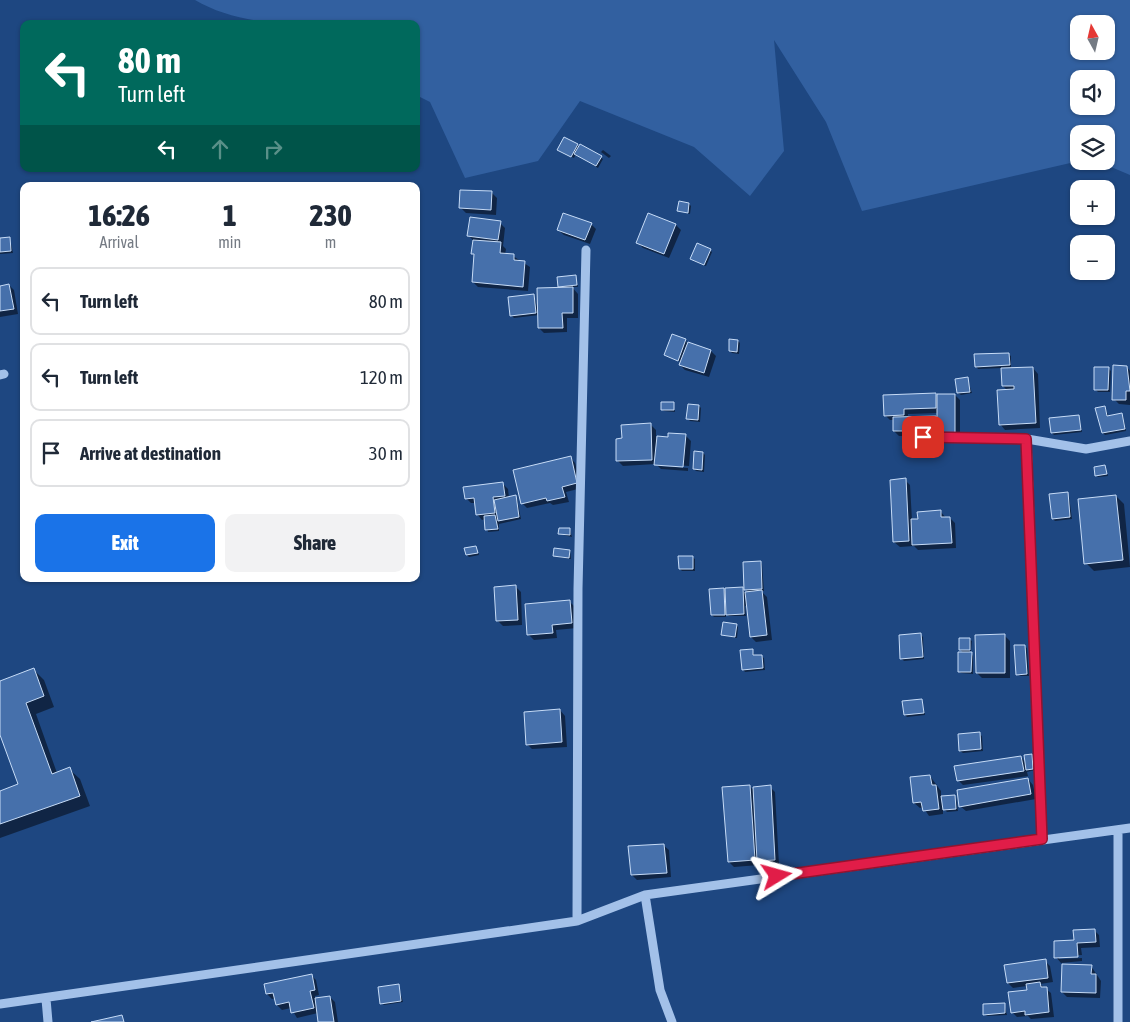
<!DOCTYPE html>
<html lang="en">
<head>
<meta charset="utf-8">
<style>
  body { margin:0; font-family:"Asap Condensed",sans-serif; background:#f2f2f3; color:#1f2937; height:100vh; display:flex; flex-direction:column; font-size:19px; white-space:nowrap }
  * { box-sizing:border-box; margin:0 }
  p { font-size:16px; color:#747a83 }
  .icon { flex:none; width:28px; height:28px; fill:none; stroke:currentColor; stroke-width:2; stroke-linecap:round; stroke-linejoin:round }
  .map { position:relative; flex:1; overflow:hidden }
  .sheet { position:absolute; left:20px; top:182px; width:400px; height:400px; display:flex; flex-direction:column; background:#fff; border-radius:10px; box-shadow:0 1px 4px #0004 }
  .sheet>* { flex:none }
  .top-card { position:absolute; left:20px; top:20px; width:400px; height:152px; border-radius:10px; box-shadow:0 1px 4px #0004; background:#00695c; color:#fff; overflow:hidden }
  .needle { width:32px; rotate:352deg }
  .tools { position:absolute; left:1070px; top:15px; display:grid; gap:10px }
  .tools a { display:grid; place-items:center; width:45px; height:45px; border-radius:10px; background:#fff; box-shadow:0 1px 4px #0004; font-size:25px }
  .pin { position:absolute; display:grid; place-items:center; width:42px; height:42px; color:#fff; margin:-21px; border-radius:10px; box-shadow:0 2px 8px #0006 }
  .me { position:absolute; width:55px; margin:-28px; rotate:82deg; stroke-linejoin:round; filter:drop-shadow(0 0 4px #0008) }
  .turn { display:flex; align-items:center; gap:18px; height:105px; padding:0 15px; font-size:22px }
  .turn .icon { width:65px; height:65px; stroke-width:2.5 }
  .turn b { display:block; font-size:35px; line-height:42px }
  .lanes { display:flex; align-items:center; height:48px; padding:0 15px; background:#0003; justify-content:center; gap:25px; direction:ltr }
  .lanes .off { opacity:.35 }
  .eta { display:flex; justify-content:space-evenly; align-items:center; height:85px; text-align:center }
  .eta b { font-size:30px; font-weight:800; line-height:35px }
  .action { display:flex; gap:10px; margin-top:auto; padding:10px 15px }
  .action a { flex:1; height:58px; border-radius:10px; background:#1a73e8; color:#fff; font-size:20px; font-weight:800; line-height:58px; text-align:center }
  .action a+a { background:#f2f2f3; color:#1f2937 }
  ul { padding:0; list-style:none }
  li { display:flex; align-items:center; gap:15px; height:68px; margin:0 10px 8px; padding:0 5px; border:2px solid #e0e1e3; border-radius:10px }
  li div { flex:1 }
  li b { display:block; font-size:19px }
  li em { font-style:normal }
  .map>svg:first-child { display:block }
</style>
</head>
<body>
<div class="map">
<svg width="1130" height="1022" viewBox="0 0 1130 1022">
  <rect width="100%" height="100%" fill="#1e4781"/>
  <!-- green -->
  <path fill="#3260a0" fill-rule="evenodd" d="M195 0H1130V175L1097 161H1106V134H1079V161L862 211 826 122 774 40 784 151 750 196 694 147 580 101 538 161 465 178 430 102 416 95V24C349 24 254 35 195 0ZM1079 24H1106V51H1079ZM1079 79H1106V106H1079Z"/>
  <!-- shadow -->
  <path fill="#0007" fill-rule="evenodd" d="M577 145 603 159 598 168 576 154 574 158 561 152Z
    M603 150 611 156 609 158 601 152Z
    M492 193 497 198 496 215 466 213 461 208Z
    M689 204 691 206 690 214 679 210Z
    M649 215 676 225 681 230 669 258 643 248 638 243Z
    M500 223 505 228 503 246 506 249 505 255 513 256 530 267 528 291 478 287 473 282 475 256 473 254 474 241 469 236Z
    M591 224 596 229 590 244 564 235 558 230Z
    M10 239 13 253 0 254V240Z
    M710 250 712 252 706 266 694 261Z
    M575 276 578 287H572L578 294V318H567V332L544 333 539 328V315L514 318 512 316 534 295 537 307H539L562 289 559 286Z
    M9 285 14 290 18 314 0 317V287Z
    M673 335 686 340 687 344 711 351 716 356 709 377 685 370 680 365 681 362 665 355Z
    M738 341 740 343 739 354 732 353 730 351Z
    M1008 354 1011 356V369L1033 368 1038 374 1040 428 1005 430 1000 424 1008 391 1003 386 1002 368 978 369 976 366Z
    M1127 367 1130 371V405L1119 404 1114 399Z
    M1108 368 1111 371 1110 392H1098L1096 390Z
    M967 378 972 393 961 395 958 393Z
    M935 395 938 398 955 395 960 400V437L899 436 894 431V420H890L885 415ZM938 413 939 421 936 418H908V414Z
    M673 404 675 412 664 411 662 409Z
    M699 406 701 408 700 422 690 421 688 419Z
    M1105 408 1109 417 1121 414 1123 416 1126 431 1105 435 1103 433Z
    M1079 416 1082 432 1054 435 1052 433Z
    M651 425 656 430V438L686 436 691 441 689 466 659 464V466L688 468V471L661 469 656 464 623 466 618 461 623 439Z
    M703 453 705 455 704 472 696 471 694 469Z
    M570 457 575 463 582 488 566 492 569 502 553 505 550 503 527 508 522 503Z
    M1105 467 1108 476 1098 477 1096 475Z
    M905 480 910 485 912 520 941 512 946 518H950L955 523 956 548 918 550 914 546 900 547 894 542Z
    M503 484 508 489 509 498 515 497 517 499 521 519 499 524V531L488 532 485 519 482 520 477 514 476 503H471L466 498Z
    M1067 494 1069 496 1072 519 1055 521 1053 519Z
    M1116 496 1124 504 1130 567 1094 571 1086 563Z
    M570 530 572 537 559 534Z
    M476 547 479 555 469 557 467 555Z
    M570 551 571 559 554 556Z
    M692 557 695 559V571H682L680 569Z
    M760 562 762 564 764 591H761L767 597 772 640 756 642 751 637 747 605 745 606 746 616H729L726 613V617H714L712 615 723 589 726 592 742 588 745 593H749L746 589Z
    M516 587 521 592 522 625 503 626 498 621Z
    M569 601 575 607 577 628 556 630 557 638 534 640 529 635 526 605Z
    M736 625 738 627 737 638 722 635Z
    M921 635 923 637 924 659 904 661 902 659Z
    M1005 636 1010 641V678H982L977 673Z
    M969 639 972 641 971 651H969L973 656V674L961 673 959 671 964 654 960 649Z
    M1024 646 1027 648 1029 676H1020L1018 674Z
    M752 651 755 656H761L764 658 765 670 745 672 743 669Z
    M34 670 44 680 54 707 36 714 57 773 69 769 80 779 90 806 0 838V792L19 785 0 731V682Z
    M922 701 925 715 907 717 905 715Z
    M560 710 565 716 567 747 532 749 527 744Z
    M979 734 982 736 983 751 963 753 960 751 959 735Z
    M1031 755 1035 770 1027 772 1028 776 963 785 958 780 1021 757 1026 763Z
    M930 776 941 791V797L954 796 956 798 958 811 947 812 943 808V814L929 816 923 807 920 808 914 803 911 778Z
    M1028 779 1033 785 1036 799 966 811 960 806Z
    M749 786 755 791 770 787 775 792 779 865 764 866 759 861V865L734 867 729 862Z
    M663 845 669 850 671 877 637 880 632 875Z
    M1094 930 1099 935 1100 947 1081 948 1082 955 1059 956V959L1082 958V961L1061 963 1056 957Z
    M1045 961 1050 966 1053 982 1040 984 1051 993 1054 1017 1031 1019 1028 1016 1017 1017 1012 1012 1028 991 1027 986 1013 988 1008 983Z
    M1091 966 1101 981 1100 998 1067 997 1062 992Z
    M311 975 316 980 319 995 315 996V999L330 997 335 1002 338 1022H319L318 1013 297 1018 291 1008 282 1010 277 1005 276 998 272 999 267 994Z
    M398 985 403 1002 384 1005 382 1003Z
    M1004 1004 1007 1015 987 1016 984 1014Z"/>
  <!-- building -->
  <path fill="#4670ab" stroke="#c7dcf7" d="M564 137 578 144 571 157 557 150Z
    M580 144 602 156 596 166 574 154Z
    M460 190 492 191 491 210 459 208Z
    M679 201 689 203 688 213 677 211Z
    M563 213 592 223 585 240 557 230Z
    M648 213 676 224 664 254 636 243Z
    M470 217 501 221 498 240 467 236Z
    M10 237 11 251 0 252V238Z
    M473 240 501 242 500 253 514 254V260L525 261 523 287 472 282 474 254H471Z
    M697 243 711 249 704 265 690 259Z
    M576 275 577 285 558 287 557 277Z
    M9 284 14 309 0 311V286Z
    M573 287V313H562L563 328H538L537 288Z
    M534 294 536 313 510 316 508 297Z
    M672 334 686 339 678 361 664 355Z
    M729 339 738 340 737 352 729 351Z
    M688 342 711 350 704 373 679 365Z
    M1009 353 1010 365 975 367 974 354Z
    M1113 365 1127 366 1130 391H1126V400H1112Z
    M1033 367 1036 423 999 425 997 390 1014 389V386H1002L1001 368Z
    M1094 367H1109L1108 390H1094Z
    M968 377 970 392 957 393 955 379Z
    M936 393V408L904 409V415L884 416 883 395Z
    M937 394H955V433H937Z
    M661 402H674V410H661Z
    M688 404 699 405 698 420 686 419Z
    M1105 406 1107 416 1122 413 1125 429 1102 433 1095 408Z
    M1079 415 1081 430 1051 433 1049 418Z
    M936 416V431H893V417Z
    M651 423 652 460 616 461V439L622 438 621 425Z
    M668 433 686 434 683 467 654 465 657 436 668 437Z
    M694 451 703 452 702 470 693 469Z
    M571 456 577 483 562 487 565 497 547 501 546 498 521 504 513 470Z
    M1105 465 1107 474 1095 476 1094 467Z
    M906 478 909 541 893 542 890 480Z
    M503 482 505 496 493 497 495 513 476 515 474 498 465 499 463 487Z
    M1068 492 1070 517 1052 519 1049 494Z
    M516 495 519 517 498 521 494 500Z
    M1116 495 1123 560 1084 564 1078 499Z
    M941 510V517H950L952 543 912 545 911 519H918L917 512Z
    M495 515 498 529 485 530 484 516Z
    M559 528H570V535L558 534Z
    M476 546 478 553 466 555 464 548Z
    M554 548 570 550 569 558 553 556Z
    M678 556H693V569H679Z
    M761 561 762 589 744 590 743 562Z
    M516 585 518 620 496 621 494 587Z
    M743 587 744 614 726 615 725 588Z
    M724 588 725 615H711L709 589Z
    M762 590 767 635 750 637 745 592Z
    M570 600 572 623 552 625 553 633 527 635 525 604Z
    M723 622 737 624 735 637 721 635Z
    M921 633 923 657 900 659 899 635Z
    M1005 634V673H976L975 635Z
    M959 638H970V650H959Z
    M1014 645H1025L1027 674 1016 675Z
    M753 649V655H762L763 668 742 670 740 650Z
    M958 652H972L971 672H958Z
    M34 668 44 696 26 703 52 774 70 767 80 796 0 824V791L18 784 0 735V681Z
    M922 699 924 713 904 715 902 701Z
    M560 709 562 742 526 745 524 712Z
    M980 732 981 749 959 751 958 734Z
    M1032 754 1033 769 1026 770 1024 755Z
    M1021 756 1024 771 957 781 954 766Z
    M930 775 932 785H936L939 809 923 811 921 802 913 803 910 777Z
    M1028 778 1031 794 959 807 957 790Z
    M750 785 755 860 728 862 722 787Z
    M771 785 775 860 757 861 753 787Z
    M955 795 956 809 943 810 941 796Z
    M664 844 667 873 631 875 628 846Z
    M1095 929 1096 942 1077 943 1078 957 1054 958V941L1074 940 1073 930Z
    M1046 959 1048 978 1007 983 1004 965Z
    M1062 964 1092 965 1091 974H1096V993L1061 992Z
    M312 974 315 990 310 991 314 1008 291 1013 289 1002 276 1005 273 993 266 994 264 984Z
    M1040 982 1041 987H1047L1049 1012 1025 1015V1011L1011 1013 1008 992 1027 990 1026 984Z
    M399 984 401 1001 380 1004 378 987Z
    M330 996 334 1022H318L315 998Z
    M1005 1003V1013L983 1015V1004Z
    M122 1015 124 1022H91Z"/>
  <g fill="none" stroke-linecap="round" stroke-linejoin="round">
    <!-- minor -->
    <path stroke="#a3c1e9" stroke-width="9" d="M0 375 4 374
      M923 437 1027 439 1086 449 1130 441
      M1027 439 1042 839
      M1118 830V1022
      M645 895 660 990 672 1022
      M577 921 578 589 586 250
      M46 999 48 1022
      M0 1004 577 921 645 895 1130 828"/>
  </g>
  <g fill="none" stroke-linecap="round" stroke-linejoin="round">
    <defs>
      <path id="route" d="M777 876 1042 839 1026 439 923 437"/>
    </defs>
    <!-- route casing -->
    <use href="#route" stroke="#92132f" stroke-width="12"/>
    <!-- route -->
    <use href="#route" stroke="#e11d48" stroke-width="9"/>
  </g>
</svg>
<div class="tools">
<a><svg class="needle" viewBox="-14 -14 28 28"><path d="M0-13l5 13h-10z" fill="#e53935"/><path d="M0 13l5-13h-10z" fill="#747a83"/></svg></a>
<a><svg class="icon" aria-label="sound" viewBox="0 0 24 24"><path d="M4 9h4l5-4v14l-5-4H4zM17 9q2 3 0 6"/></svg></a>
<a><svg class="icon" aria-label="layers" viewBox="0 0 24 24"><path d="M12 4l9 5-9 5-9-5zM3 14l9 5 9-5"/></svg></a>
<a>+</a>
<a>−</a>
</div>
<div class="pin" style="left:923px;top:437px;background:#d93025"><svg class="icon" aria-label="arrive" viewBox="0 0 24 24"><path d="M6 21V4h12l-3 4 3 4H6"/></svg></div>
<svg class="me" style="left:777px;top:876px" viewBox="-20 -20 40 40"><path d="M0-17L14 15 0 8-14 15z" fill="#e11d48" stroke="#fff" stroke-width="4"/></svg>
<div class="top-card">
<div class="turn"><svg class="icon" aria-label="left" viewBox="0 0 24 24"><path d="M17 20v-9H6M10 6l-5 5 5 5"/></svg><div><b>80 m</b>Turn left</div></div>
<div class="lanes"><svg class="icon" aria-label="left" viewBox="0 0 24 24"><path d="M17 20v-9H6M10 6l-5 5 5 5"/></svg><svg class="icon off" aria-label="ahead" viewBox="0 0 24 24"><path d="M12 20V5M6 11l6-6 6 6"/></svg><svg class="icon off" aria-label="right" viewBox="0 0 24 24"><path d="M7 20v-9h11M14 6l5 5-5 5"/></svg></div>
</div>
<section class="sheet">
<div class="eta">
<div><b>16:26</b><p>Arrival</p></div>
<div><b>1</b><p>min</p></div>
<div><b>230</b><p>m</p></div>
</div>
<ul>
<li><svg class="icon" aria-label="left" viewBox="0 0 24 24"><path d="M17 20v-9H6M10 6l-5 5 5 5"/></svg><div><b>Turn left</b></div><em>80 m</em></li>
<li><svg class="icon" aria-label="left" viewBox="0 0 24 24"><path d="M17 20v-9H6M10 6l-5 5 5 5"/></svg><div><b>Turn left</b></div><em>120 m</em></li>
<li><svg class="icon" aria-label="arrive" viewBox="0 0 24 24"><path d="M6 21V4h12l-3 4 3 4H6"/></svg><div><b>Arrive at destination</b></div><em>30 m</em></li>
</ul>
<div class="action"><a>Exit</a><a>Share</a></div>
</section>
</div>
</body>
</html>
